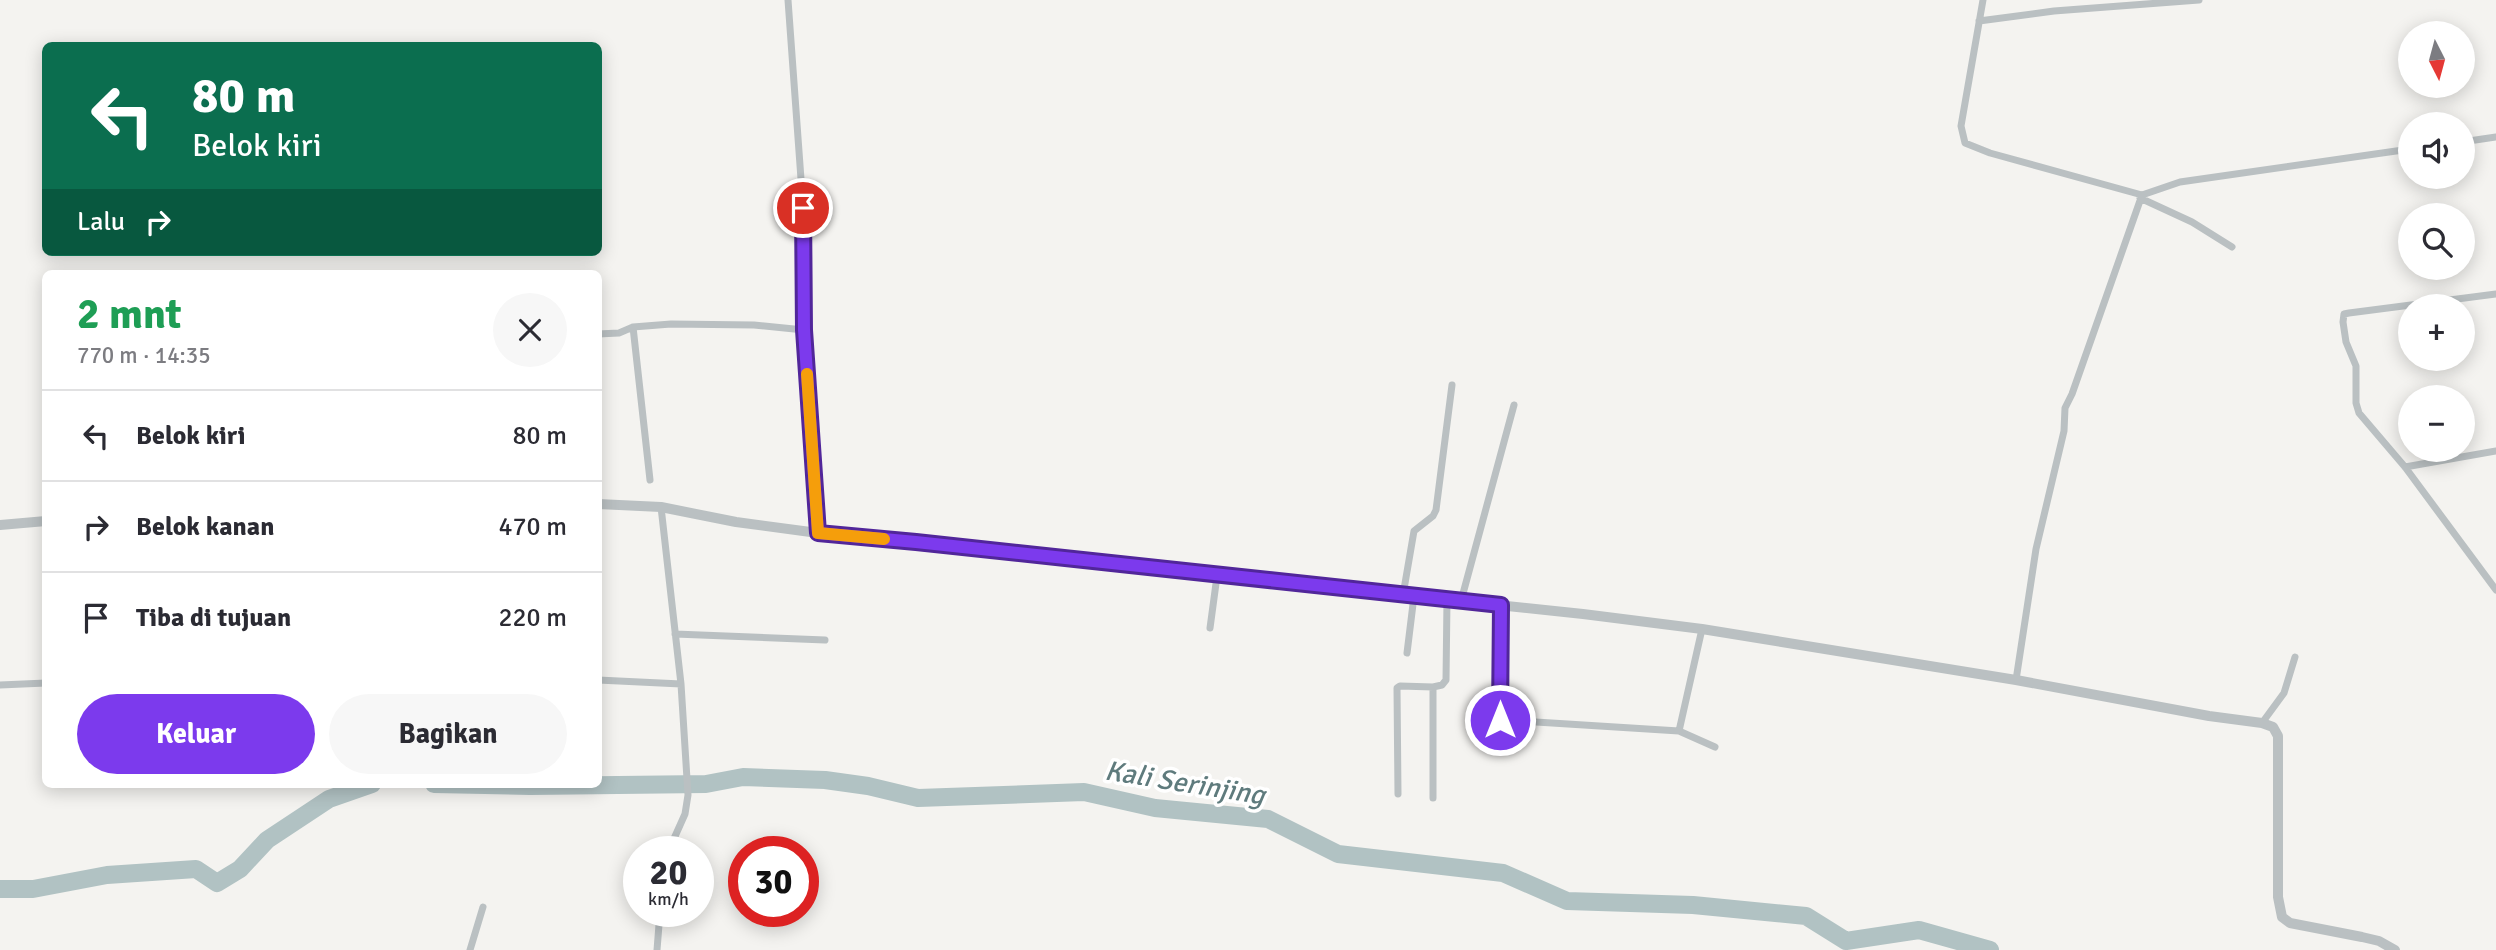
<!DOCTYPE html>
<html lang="id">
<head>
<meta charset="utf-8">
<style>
  body { margin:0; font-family:Signika,sans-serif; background:#f7f7f7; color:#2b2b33; height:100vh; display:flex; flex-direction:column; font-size:26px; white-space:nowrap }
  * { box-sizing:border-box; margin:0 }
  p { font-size:23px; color:#7c7c81 }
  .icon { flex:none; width:38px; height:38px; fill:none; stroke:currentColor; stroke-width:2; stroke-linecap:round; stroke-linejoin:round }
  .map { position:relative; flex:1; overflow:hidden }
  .sheet { position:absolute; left:42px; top:270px; width:560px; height:518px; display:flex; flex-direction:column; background:#fff; border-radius:10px; box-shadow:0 4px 18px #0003 }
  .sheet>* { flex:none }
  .guide { position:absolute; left:42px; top:42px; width:560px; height:214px; border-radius:10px; box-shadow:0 4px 18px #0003; background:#0b6e4f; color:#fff; overflow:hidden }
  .needle { width:46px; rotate:174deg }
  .controls { position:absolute; left:2398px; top:21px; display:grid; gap:14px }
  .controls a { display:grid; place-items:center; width:77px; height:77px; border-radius:50%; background:#fff; box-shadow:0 4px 18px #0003; font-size:35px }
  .speed { position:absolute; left:623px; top:836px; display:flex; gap:14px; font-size:35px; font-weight:700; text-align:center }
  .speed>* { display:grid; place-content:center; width:91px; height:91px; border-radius:50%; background:#fff; box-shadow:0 4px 18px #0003; line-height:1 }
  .speed small { font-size:18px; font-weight:400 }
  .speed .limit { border:10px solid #d22; background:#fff; color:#111 }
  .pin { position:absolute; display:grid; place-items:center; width:60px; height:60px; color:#fff; margin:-30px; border:4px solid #fff; border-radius:50%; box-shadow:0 2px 7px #0007 }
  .me { position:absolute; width:77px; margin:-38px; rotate:0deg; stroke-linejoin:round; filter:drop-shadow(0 0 5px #0008) }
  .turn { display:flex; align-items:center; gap:24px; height:147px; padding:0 35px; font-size:32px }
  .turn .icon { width:91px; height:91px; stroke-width:2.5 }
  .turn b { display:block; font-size:49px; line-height:60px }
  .then { display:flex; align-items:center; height:66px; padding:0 35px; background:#0003; gap:14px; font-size:26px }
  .round { display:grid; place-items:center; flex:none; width:74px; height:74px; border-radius:37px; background:#f7f7f7 }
  .head { display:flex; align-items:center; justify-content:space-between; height:119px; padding:0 35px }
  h1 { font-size:42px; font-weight:700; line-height:52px; color:#1e9e55 }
  .button { display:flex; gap:14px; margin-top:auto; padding:14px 35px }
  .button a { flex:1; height:80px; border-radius:42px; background:#7c3aed; color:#fff; font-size:28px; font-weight:700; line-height:80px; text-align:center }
  .button a+a { background:#f7f7f7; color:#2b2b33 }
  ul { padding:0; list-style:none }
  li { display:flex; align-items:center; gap:21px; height:91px; padding:0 35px; border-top:2px solid #e1e1e2 }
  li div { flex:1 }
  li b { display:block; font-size:26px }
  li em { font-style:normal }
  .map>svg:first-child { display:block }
</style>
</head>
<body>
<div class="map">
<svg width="2496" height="950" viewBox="0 0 2496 950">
  <rect width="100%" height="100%" fill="#f4f3f0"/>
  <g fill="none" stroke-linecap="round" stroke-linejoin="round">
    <!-- river -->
    <path stroke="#b1c2c3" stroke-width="18" d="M434 784 530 786 706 784 743 777 825 780 868 786 918 798 1084 792 1155 808 1268 819 1338 854 1503 873 1567 901 1693 905 1806 916 1846 941 1919 930 1990 950
      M0 889H33L107 875 196 869 217 883 240 869 267 840 329 799 372 784"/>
    <!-- minor -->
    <path stroke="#bac0c2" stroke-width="7" d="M788 0 805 234 804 330 818 533
      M1983 0 1961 126 1965 143 1990 153 2142 195
      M1979 21 2054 11 2199 0
      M2462 142 2496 137
      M2140 198 2192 222 2232 247
      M2496 294 2349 313 2344 314 2343 322 2346 342 2356 366V403L2359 413 2405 467 2496 590
      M633 327 650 480
      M598 334 619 333 633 327 671 324 754 325 804 330
      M2405 467 2496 451
      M661 507 681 684 688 795 685 814 668 852
      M1403 595 1414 531 1433 516 1436 510 1452 385
      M1461 601 1514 405
      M1210 628 1217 576
      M675 634 825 640
      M1407 653 1414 596
      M598 680 681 684
      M2016 680 2036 549 2064 431 2065 408 2072 394 2142 195 2180 182 2410 149
      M0 685 46 683
      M1489 719 1679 731 1715 747
      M1500 720 1501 605
      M2262 723 2284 693 2295 657
      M1679 731 1702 629
      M1398 794 1397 688 1400 686 1433 687
      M1433 798V687L1442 685 1446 680 1447 600
      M470 950 483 907
      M657 950 660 912"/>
    <!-- tertiary -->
    <path stroke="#bac0c2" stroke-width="10" d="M598 504 661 507 736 522 818 533 1583 614 1702 629 2016 680 2209 716 2262 723 2273 727 2278 736V897L2282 917 2290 923 2362 937 2379 941 2395 950
      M0 525 46 521"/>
  </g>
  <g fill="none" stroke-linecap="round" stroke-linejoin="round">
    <defs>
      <path id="route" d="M803 208 804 330 818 533 916 542 1501 605 1500 720"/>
    </defs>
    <!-- route casing -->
    <use href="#route" stroke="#51269a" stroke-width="18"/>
    <!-- route -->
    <use href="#route" stroke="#7c3aed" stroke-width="12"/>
    <!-- slow -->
    <path stroke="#f59e0b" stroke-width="12" d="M807 374 818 533 884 539"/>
  </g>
  <g text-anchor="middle" stroke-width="7" stroke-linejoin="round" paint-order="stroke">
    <!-- water labels -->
    <g font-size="28" font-style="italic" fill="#5f7b7d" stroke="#fff">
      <text transform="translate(1185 782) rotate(9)" y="10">Kali Serinjing</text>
    </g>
  </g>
</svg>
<div class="controls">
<a><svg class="needle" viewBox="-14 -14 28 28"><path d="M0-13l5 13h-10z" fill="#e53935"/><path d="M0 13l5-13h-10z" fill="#7c7c81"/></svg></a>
<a><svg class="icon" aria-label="sound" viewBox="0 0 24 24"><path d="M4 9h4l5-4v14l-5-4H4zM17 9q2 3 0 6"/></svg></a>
<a><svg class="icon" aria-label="search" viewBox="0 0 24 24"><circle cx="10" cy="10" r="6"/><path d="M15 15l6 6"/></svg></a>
<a>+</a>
<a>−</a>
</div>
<div class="speed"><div>20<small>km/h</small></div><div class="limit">30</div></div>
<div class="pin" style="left:803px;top:208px;background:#d93025"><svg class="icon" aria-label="arrive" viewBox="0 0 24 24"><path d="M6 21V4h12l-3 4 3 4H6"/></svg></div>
<svg class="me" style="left:1500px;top:720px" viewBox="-20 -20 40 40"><circle r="17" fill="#7c3aed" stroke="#fff" stroke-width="3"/><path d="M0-11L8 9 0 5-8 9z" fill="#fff"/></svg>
<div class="guide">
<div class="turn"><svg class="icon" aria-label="left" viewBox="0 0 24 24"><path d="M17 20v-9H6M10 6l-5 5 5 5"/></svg><div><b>80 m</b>Belok kiri</div></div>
<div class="then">Lalu<svg class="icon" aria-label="right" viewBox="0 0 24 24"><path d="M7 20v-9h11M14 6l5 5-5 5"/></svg></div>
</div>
<section class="sheet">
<div class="head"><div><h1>2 mnt</h1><p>770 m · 14:35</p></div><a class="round"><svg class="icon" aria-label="close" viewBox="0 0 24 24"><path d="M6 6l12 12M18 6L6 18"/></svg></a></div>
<ul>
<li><svg class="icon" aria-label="left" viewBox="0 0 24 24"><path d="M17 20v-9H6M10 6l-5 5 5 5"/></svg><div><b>Belok kiri</b></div><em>80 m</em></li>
<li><svg class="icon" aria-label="right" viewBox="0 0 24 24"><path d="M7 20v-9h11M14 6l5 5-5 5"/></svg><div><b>Belok kanan</b></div><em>470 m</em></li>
<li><svg class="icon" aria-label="arrive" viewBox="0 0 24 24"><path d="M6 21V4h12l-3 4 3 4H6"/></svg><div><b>Tiba di tujuan</b></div><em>220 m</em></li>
</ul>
<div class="button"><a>Keluar</a><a>Bagikan</a></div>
</section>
</div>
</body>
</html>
